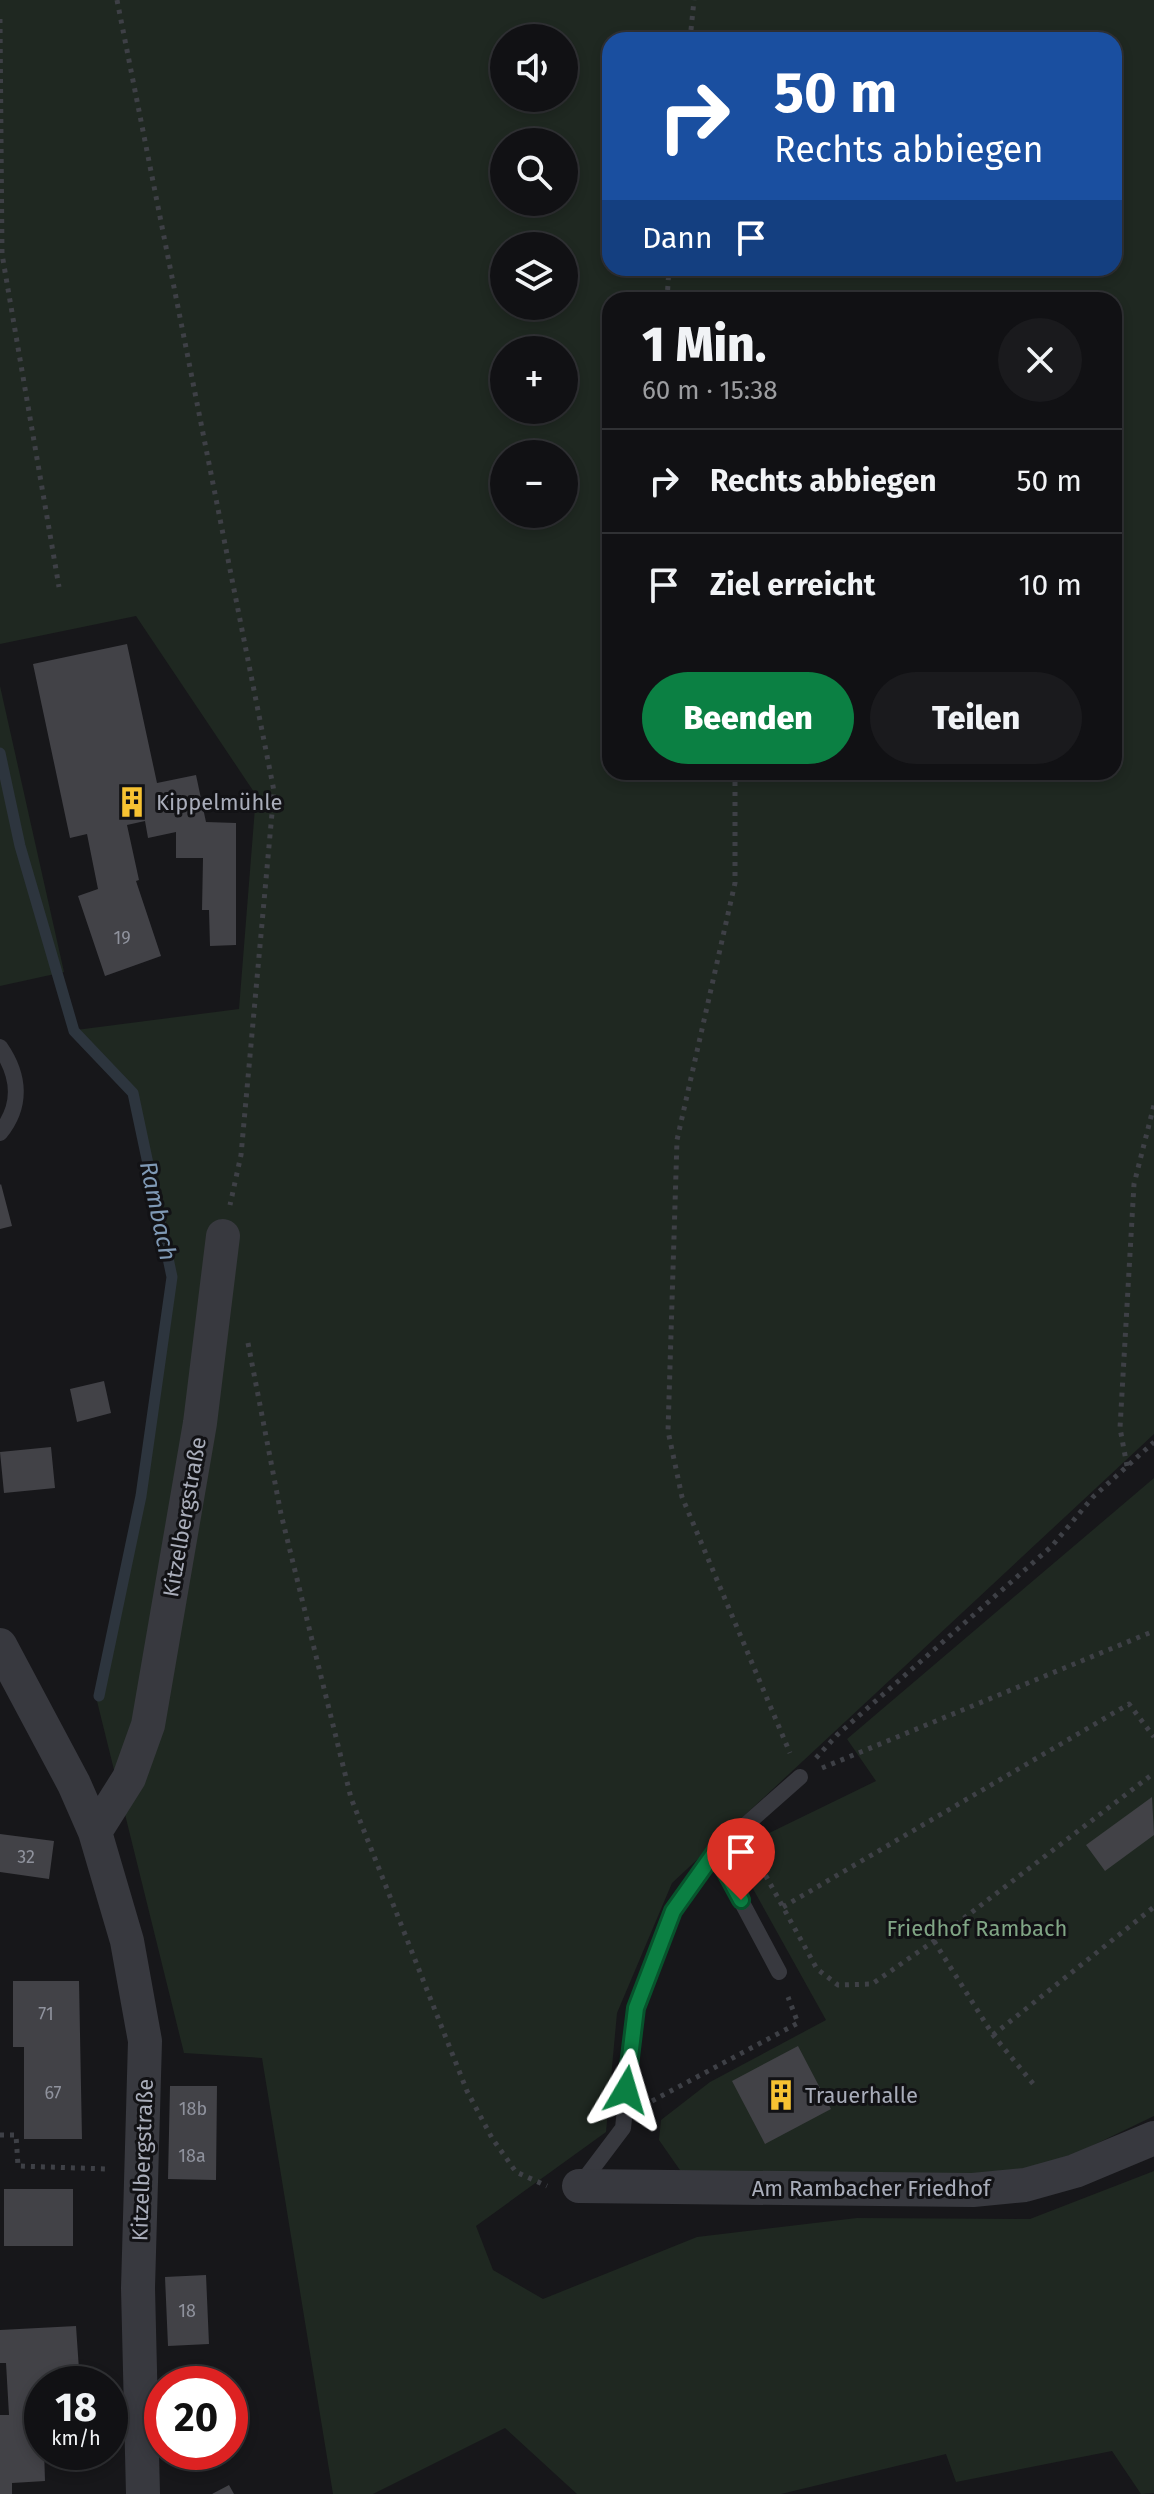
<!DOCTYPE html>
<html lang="de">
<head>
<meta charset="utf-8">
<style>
  body { margin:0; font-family:"Fira Sans",sans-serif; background:#1a1a1d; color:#f1f3f6; height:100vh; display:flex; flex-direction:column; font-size:30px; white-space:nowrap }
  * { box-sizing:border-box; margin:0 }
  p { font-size:26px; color:#9c9da0 }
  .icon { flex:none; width:44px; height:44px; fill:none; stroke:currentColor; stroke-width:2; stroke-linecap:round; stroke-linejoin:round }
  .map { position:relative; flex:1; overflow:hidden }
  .sheet { position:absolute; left:602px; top:292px; width:520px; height:488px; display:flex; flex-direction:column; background:#111114; border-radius:24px; box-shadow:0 4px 12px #0003,0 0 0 2px #303134 }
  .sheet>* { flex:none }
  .top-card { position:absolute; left:602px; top:32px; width:520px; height:244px; border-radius:24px; box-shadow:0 4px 12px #0003,0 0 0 2px #303134; background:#1a4fa0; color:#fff; overflow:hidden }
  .controls { position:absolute; left:490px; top:24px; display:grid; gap:16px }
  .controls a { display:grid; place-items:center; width:88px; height:88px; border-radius:50%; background:#111114; box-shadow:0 4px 12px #0003,0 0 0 2px #303134; font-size:40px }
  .speed { position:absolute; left:24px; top:2366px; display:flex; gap:16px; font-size:40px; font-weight:700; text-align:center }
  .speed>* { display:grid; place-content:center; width:104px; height:104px; border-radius:50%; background:#111114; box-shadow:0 4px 12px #0003,0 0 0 2px #303134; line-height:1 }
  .speed small { font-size:20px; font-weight:400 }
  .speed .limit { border:12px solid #d22; background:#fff; color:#111 }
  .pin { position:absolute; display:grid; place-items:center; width:68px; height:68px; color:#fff; margin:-82px -34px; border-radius:50% 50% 50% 0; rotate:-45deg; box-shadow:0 0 8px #0007 }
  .pin .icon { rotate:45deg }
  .me { position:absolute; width:88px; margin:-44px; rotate:7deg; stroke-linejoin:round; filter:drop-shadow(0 0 6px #0008) }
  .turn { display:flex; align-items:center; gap:28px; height:168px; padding:0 40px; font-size:36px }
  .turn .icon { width:104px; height:104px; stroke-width:2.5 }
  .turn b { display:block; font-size:56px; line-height:68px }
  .then { display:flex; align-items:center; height:76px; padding:0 40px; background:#0003; gap:16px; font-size:30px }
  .round { display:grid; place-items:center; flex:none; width:84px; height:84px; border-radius:42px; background:#1a1a1d }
  .summary { display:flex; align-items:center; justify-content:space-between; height:136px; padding:0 40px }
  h1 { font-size:48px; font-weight:800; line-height:60px }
  .button { display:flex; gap:16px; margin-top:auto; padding:16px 40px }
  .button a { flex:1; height:92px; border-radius:48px; background:#0b8043; color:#fff; font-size:32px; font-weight:800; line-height:92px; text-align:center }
  .button a+a { background:#1a1a1d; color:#f1f3f6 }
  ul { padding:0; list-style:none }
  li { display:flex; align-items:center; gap:24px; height:104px; padding:0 40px; border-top:2px solid #303134 }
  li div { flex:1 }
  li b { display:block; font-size:30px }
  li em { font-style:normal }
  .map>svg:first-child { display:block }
</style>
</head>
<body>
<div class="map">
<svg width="1154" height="2494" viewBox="0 0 1154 2494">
  <rect width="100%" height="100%" fill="#17171a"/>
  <!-- green -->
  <path fill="#1f2821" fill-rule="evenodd" d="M0 0H1154V1434L672 1883 617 2013 606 2132 476 2226 493 2270 543 2299 697 2237 857 2218 1030 2219 1154 2171V2493L1141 2494 1112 2451 956 2482 946 2454 781 2494H577L505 2428 373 2494H333L262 2058 184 2053 95 1693 145 1494 174 1276 135 1090 76 1030 239 1009 256 795 136 616 0 644ZM504 38H564V98H504ZM610 40H1114V268H610ZM504 142H564V202H504ZM504 246H564V306H504ZM610 300H1114V772H610ZM504 350H564V410H504ZM504 454H564V514H504Z
    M0 686 64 972 0 986Z
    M1154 1478V2116L1027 2177 682 2173 659 2140 661 2120 710 2082 826 2020 732 1851 876 1781 847 1739Z"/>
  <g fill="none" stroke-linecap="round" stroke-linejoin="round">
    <!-- stream -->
    <path stroke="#2d353e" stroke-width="11" d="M0 753 20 846 74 1031 133 1093 172 1277 141 1496 99 1696"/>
  </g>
  <!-- building -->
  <path fill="#424247" d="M127 644 157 783 196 775 206 822 236 823V945L210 946 209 910H202L203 858H176V832L148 838 145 821 127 825 139 880 136 881 161 956 105 976 78 896 98 889 87 834 70 838 33 664Z
    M1 1184 12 1226 0 1229V1185Z
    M104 1381 111 1413 77 1422 70 1389Z
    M51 1447 55 1488 4 1493 0 1452Z
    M1152 1797 1154 1835 1105 1871 1086 1845Z
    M0 1834 54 1841 49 1879 0 1872Z
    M13 1981H79L82 2139H24V2047H13Z
    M798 2046 831 2109 765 2144 732 2081Z
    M170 2086H217L216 2180 168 2179Z
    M4 2189H73V2246H4Z
    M206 2275 209 2344 168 2346 165 2277Z
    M76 2326 80 2384H42L45 2481 12 2483V2494H0V2415H9L6 2363H0V2330Z
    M210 2375 211 2384H168V2376Z
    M229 2485 234 2494H212Z"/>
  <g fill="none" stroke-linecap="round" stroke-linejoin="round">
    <!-- path -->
    <path stroke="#3e4046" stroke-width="5" stroke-dasharray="4 6" stroke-linecap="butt" d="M117 0 274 791 241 1155 230 1205
      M0 19 2 254 59 587
      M690 40 694 0
      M667 300 669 268
      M735 772V883L677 1140 668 1431 682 1497 790 1753
      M248 1343 281 1514 351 1798 467 2091 492 2138 516 2172 547 2186
      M1127 1466 1120 1428 1134 1184 1154 1105
      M816 1758 837 1735 1052 1546 1093 1497 1154 1442
      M822 1768 1154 1631
      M756 1858 817 1969 838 1985 872 1984 934 1941 1154 1773
      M783 1907 1129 1704 1154 1737
      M934 1941 993 2035 1035 2086
      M993 2035 1154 1907
      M652 2101 798 2023 788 1997
      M0 2135H16L18 2166 108 2169"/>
    <!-- service -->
    <path stroke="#38393f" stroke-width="16" d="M0 1047C20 1076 22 1106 0 1133
      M715 1852 779 1972
      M580 2185 623 2128 636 2008 673 1911 715 1852 800 1777"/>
    <!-- minor -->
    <path stroke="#38393f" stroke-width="34" d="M0 1645 74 1784 95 1832 127 1941 145 2041 138 2288 143 2494
      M95 1832 129 1778 148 1725 200 1423 223 1236
      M579 2186 973 2190 1025 2185 1075 2171 1154 2138"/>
  </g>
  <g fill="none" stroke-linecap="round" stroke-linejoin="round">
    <defs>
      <path id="route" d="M626 2090 636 2008 673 1911 715 1852 741 1900"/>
    </defs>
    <!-- route casing -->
    <use href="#route" stroke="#07532c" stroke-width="20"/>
    <!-- route -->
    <use href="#route" stroke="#0b8043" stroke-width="14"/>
  </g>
  <!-- icons -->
  <defs>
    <symbol id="building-bare" viewBox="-9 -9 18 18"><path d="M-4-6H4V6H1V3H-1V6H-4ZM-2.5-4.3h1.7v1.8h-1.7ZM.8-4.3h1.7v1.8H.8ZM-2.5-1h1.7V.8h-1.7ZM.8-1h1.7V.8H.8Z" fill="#f7c232" stroke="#121215" stroke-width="2.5" paint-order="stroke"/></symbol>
  </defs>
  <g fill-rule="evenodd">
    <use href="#building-bare" x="110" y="780" width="44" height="44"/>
    <use href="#building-bare" x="759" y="2073" width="44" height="44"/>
  </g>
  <g text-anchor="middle" stroke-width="6" stroke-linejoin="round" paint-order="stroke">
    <!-- number labels -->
    <g font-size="18" fill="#8f929d">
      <text x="122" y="944">19</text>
      <text x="26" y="1863">32</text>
      <text x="46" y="2020">71</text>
      <text x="53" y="2099">67</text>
      <text x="193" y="2115">18b</text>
      <text x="192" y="2162">18a</text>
      <text x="187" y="2317">18</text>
    </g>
    <!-- poi labels -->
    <g font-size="22" fill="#a9adba" stroke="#121215" text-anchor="start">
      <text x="156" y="810">Kippelmühle</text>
      <text x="805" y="2103">Trauerhalle</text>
    </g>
    <!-- street labels -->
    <g font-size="22" fill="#a9adba" stroke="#121215">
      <text transform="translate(184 1517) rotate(-80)" y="8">Kitzelbergstraße</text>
      <text transform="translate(142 2160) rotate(-88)" y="8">Kitzelbergstraße</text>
      <text x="871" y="2196">Am Rambacher Friedhof</text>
    </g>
    <!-- park labels -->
    <g font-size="22" fill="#80a585" stroke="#121215">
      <text x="977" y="1936">Friedhof Rambach</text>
    </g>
    <!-- water labels -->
    <g font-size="24" font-style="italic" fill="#7f99b5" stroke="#121215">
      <text transform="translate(158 1211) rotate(78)" y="8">Rambach</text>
    </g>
  </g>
</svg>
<div class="controls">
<a><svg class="icon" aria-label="sound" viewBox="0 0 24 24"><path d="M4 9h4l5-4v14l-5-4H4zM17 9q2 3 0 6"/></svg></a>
<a><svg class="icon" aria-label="search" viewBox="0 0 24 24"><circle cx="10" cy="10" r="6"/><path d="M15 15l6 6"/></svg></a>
<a><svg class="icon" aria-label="layers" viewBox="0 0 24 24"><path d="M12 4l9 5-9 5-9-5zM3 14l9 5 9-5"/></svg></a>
<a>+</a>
<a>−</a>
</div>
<div class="speed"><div>18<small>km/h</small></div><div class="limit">20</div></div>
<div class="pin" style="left:741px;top:1900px;background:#d93025"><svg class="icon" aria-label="arrive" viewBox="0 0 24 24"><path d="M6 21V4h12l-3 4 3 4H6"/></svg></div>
<svg class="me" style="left:626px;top:2090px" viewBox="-20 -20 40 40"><path d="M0-17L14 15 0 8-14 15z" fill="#0b8043" stroke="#fff" stroke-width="4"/></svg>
<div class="top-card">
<div class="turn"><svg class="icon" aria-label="right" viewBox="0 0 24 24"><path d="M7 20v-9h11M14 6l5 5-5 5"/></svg><div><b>50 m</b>Rechts abbiegen</div></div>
<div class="then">Dann<svg class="icon" aria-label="arrive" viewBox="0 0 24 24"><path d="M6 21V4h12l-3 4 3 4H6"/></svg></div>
</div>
<section class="sheet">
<div class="summary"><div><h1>1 Min.</h1><p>60 m · 15:38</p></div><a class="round"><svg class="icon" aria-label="close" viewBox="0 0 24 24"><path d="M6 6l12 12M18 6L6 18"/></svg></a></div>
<ul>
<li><svg class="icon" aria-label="right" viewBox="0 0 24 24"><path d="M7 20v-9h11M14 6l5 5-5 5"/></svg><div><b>Rechts abbiegen</b></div><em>50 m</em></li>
<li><svg class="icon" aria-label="arrive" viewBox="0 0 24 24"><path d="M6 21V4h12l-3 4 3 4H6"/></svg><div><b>Ziel erreicht</b></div><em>10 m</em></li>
</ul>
<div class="button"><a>Beenden</a><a>Teilen</a></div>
</section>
</div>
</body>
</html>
